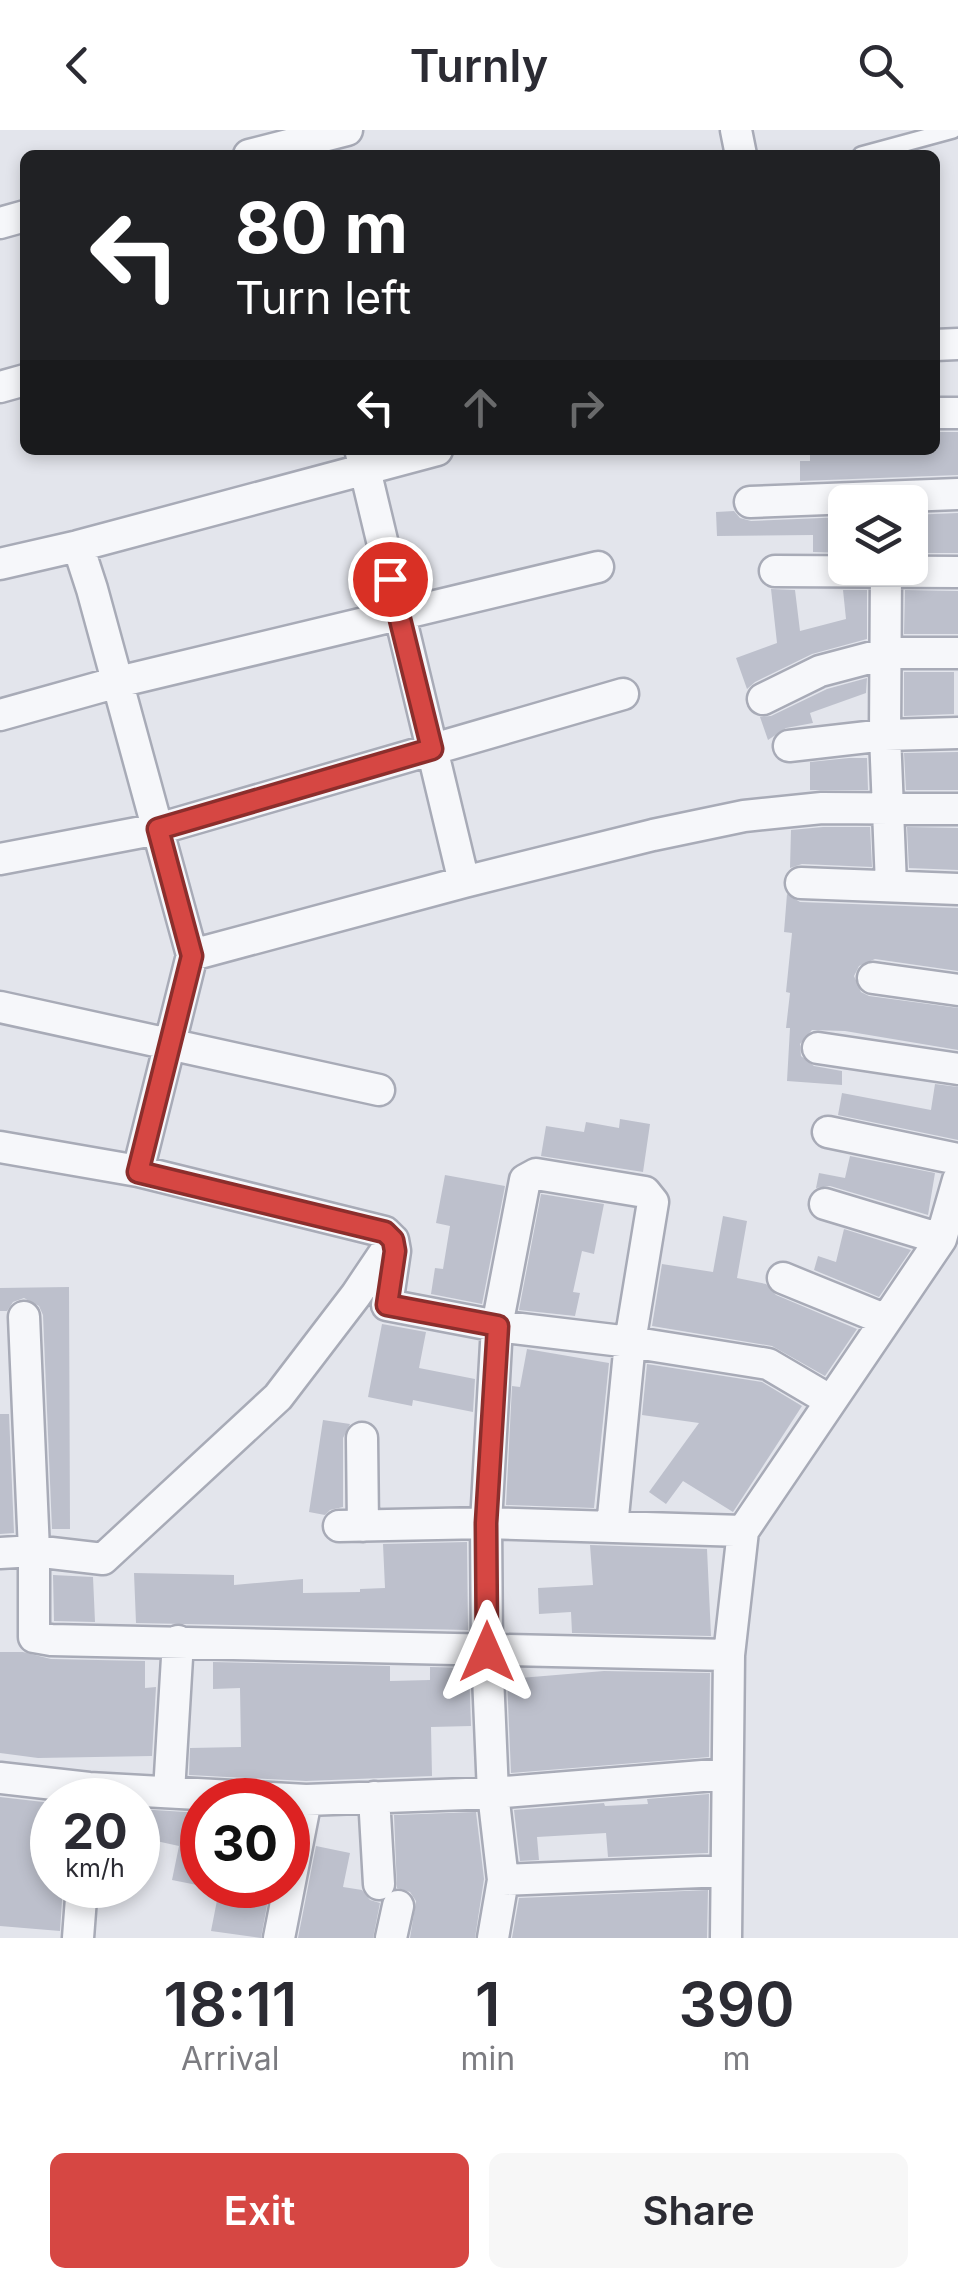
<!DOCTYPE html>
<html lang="en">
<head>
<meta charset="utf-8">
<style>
  body { margin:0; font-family:Inter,sans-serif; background:#f7f7f7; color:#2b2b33; height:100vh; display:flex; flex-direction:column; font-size:38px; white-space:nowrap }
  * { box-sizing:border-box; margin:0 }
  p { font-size:32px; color:#7c7c81 }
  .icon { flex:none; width:55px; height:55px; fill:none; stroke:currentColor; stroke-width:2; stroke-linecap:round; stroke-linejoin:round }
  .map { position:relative; height:1808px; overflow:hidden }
  .drawer { display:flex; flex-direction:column; background:#fff; flex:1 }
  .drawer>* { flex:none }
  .guide { position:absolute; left:20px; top:20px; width:920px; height:305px; border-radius:15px; box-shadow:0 5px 15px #0003; background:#202124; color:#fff; overflow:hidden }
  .buttons { position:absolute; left:828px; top:355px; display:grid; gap:20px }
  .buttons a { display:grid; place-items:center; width:100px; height:100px; border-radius:15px; background:#fff; box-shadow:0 5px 15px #0003; font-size:50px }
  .speed { position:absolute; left:30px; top:1648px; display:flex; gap:20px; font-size:50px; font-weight:700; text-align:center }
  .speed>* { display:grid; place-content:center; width:130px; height:130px; border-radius:50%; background:#fff; box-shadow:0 5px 15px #0003; line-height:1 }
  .speed small { font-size:25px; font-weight:400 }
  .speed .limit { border:15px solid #d22; background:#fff; color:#111 }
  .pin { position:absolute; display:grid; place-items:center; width:85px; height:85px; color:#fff; margin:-42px; border:5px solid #fff; border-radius:50%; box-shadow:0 2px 10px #0007 }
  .me { position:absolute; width:110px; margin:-55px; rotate:0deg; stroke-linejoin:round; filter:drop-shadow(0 0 8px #0008) }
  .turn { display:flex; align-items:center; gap:35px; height:210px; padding:0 50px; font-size:45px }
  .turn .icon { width:130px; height:130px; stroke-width:2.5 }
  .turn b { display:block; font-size:70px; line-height:85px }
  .lanes { display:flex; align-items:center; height:95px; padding:0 50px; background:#0003; justify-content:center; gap:50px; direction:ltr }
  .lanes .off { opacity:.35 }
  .eta { display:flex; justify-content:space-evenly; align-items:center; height:170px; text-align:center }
  .eta b { font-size:60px; font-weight:600; line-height:70px }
  .cta { display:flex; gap:20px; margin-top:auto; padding:20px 50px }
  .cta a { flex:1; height:115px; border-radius:15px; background:#d64743; color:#fff; font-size:40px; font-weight:600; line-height:115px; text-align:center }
  .cta a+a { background:#f7f7f7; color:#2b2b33 }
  header { display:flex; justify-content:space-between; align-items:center; height:130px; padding:0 50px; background:#fff; font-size:45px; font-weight:600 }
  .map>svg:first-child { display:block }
</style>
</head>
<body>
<header><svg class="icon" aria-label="back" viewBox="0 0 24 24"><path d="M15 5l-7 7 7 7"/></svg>Turnly<svg class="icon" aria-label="search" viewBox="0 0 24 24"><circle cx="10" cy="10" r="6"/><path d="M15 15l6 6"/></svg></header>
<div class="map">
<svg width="958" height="1808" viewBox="0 0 958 1808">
  <rect width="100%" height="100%" fill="#e3e5ec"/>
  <!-- building -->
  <path fill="#bdc0cc" d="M936 302H958V345L800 351V331H810V320H937Z
    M734 381 740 388 751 391 845 387V423L813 422V405L717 406 716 382Z
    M958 383V423H910V385Z
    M771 459 795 460 800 501 846 489 843 460H867V509L812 524 755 552 747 559 736 528 777 513Z
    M905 460 958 461V504H904Z
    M904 542H954V584L904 586Z
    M867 548 866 563 810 583 813 593 786 598 768 610 760 587 771 586 827 559Z
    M958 622V660H906L904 623Z
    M849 628H867L868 660H810V632Z
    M823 697H870L872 737 802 734 790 738 791 700Z
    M907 697 958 698V740L909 738Z
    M787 764 800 772 958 778V841L875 829 859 836 854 846 861 862 869 866 958 878V920L845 901 812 900 800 914 801 926 814 936 842 941V955L787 951 790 898H786L790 863 786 862 792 803 784 802Z
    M935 954 958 957V1010L838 985 842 963 931 980Z
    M620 989 650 994 643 1042 541 1026 546 996 584 1002 586 992 619 998Z
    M850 1026 935 1043 928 1085 830 1056 816 1058 819 1043 845 1048Z
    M445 1045 505 1056 482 1174 431 1164 435 1138 443 1139 450 1096 436 1093Z
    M541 1064 604 1074 594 1124 582 1121 573 1162 580 1163 575 1186 519 1180Z
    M723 1086 747 1091 737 1148 766 1154 776 1165 857 1199 825 1246 772 1216 652 1196 662 1134 713 1142Z
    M844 1099 911 1120 879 1167 814 1140 818 1126 836 1132Z
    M69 1157 70 1399H52L43 1185 39 1176 24 1168 13 1172 7 1181H0V1158Z
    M382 1194 426 1202 419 1238 475 1249 473 1282 413 1270 412 1276 368 1267Z
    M527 1219 609 1233 594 1378 506 1375 512 1256 520 1257Z
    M647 1234 762 1252 802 1276 733 1382 683 1351 666 1374 649 1362 699 1293 642 1285Z
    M0 1284H9L14 1403 0 1404Z
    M323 1290 350 1294 343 1308V1377L330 1380 325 1385 309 1382Z
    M467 1412 468 1500 136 1493 134 1443 234 1445V1455L303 1449V1463L360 1462V1459L385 1458 383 1414Z
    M590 1415 707 1419 711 1506 572 1503 571 1482 539 1484 538 1458 593 1455Z
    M53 1445 93 1447 95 1492 54 1491Z
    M0 1522H23L51 1529 145 1531V1558L156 1557 152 1626 38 1628 0 1623Z
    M213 1532 390 1536V1551L430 1550V1537L469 1538 471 1596 431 1597 432 1646 306 1651 189 1645 190 1618 241 1617 240 1558 213 1559Z
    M604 1541 710 1543 709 1627 511 1643 507 1549Z
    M709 1664 708 1723 608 1727 606 1703 537 1707 539 1730 520 1731 514 1680 604 1673 605 1676 648 1674 647 1669Z
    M0 1667 52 1673V1755H63L60 1801 0 1796Z
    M138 1679 202 1683V1756L172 1750 179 1716 138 1707Z
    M476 1682 484 1749 475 1808H410L416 1771 410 1762 397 1758 394 1685Z
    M316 1716 350 1723 343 1757 362 1760 370 1770 380 1773 373 1808H298Z
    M220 1755 270 1759 261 1808 211 1801Z
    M708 1760 707 1808H512L519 1768Z"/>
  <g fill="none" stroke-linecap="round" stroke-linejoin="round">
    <defs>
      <path id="lane" d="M861 25 953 0"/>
      <path id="street" d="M736 0 741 25
        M249 25 347 0
        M0 93 25 86
        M935 215 958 214
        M0 257 25 250
        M935 283H958
        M437 320 78 416 92 459 192 825 464 752 653 705 744 686 822 678 958 679
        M361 323 464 752
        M750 372 958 364
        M0 434 78 416
        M775 441 958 442
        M886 442 885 605 891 755
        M763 569 820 541 888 523H958
        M0 585 118 552 598 437
        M789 616 885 605 958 603
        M0 729 158 699 623 564
        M801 753 958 759
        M873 848 958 860
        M0 877 379 960
        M818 918 958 939
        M828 1002 958 1029
        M0 1017 138 1041 385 1102 393 1110 395 1121 387 1175 497 1196 630 1212 768 1234 831 1271
        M138 1041 192 825
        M825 1074 941 1109
        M783 1148 886 1190
        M24 1187 34 1421V1507L51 1510 729 1525
        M362 1308 363 1396
        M339 1396 486 1393 743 1401
        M0 1423 34 1421 103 1429 278 1267 356 1165 393 1110
        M0 1648 89 1658 306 1670 493 1663 727 1644
        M169 1662 178 1511
        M374 1667 379 1754
        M503 1750 726 1741
        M78 1808 82 1755
        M279 1808 306 1670
        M391 1808 398 1776
        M493 1808 503 1750 493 1663 487 1522 486 1393 497 1196 525 1050 536 1044 645 1062 653 1072 630 1212 612 1397
        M726 1808 729 1525 743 1401 941 1109 958 1050"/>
    </defs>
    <!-- lane casing -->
    <use href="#lane" stroke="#a8abb7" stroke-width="20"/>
    <!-- street casing -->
    <use href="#street" stroke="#a8abb7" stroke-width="35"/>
    <!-- lane -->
    <use href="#lane" stroke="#f6f7fa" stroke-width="15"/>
    <!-- street -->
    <use href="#street" stroke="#f6f7fa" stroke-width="30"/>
  </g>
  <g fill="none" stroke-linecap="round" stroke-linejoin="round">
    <defs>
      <path id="route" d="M390 449 432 619 158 699 192 826 138 1042 385 1102 393 1110 395 1121 387 1175 498 1196 486 1393 487 1522"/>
    </defs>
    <!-- route casing -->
    <use href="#route" stroke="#8b2e2c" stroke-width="25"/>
    <!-- route -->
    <use href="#route" stroke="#d64743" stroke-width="18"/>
  </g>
</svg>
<div class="buttons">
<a><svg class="icon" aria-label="layers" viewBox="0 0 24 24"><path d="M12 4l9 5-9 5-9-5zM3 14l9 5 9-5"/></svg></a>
</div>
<div class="speed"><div>20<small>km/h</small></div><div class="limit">30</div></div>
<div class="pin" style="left:390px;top:449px;background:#d93025"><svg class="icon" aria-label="arrive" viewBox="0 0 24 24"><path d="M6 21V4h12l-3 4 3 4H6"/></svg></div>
<svg class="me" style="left:487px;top:1522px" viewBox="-20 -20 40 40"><path d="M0-17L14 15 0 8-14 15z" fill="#d64743" stroke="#fff" stroke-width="4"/></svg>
<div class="guide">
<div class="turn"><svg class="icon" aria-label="left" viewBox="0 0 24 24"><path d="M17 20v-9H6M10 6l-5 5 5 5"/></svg><div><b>80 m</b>Turn left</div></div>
<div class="lanes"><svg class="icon" aria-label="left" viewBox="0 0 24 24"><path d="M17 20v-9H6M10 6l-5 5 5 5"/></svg><svg class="icon off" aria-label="ahead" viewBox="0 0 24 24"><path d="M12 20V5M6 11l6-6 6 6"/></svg><svg class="icon off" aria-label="right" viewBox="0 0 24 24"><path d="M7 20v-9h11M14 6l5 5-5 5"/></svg></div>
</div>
</div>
<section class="drawer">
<div class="eta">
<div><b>18:11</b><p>Arrival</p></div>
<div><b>1</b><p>min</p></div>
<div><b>390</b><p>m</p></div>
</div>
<div class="cta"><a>Exit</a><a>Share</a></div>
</section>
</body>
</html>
